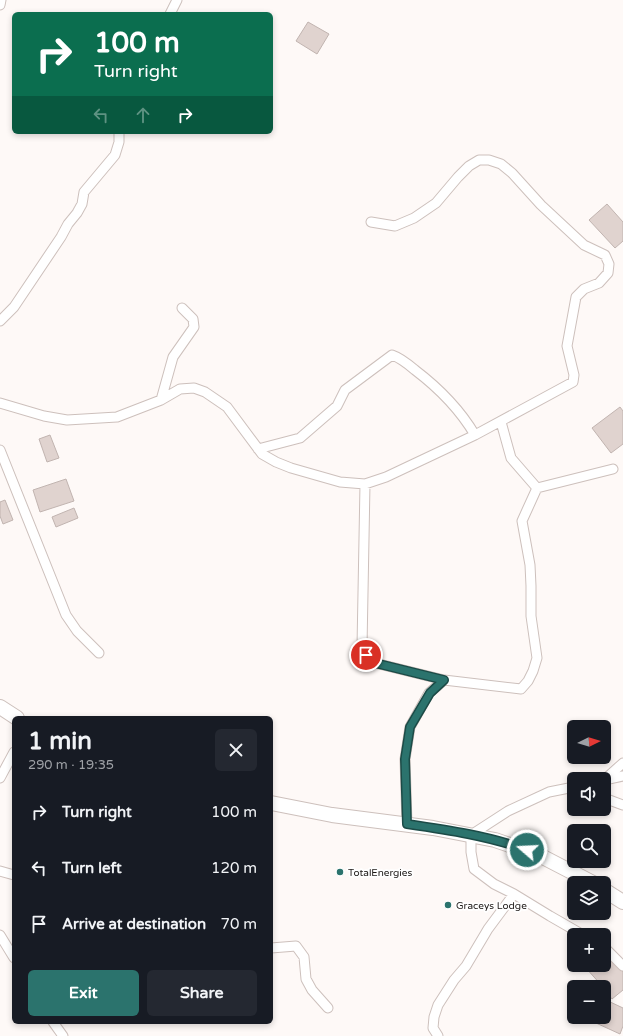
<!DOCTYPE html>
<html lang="en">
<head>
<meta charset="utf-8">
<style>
  body { margin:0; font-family:"Varela Round",sans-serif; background:#242831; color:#f1f3f6; height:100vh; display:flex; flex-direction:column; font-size:15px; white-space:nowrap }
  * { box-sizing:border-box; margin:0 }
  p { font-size:13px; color:#9ea1a6 }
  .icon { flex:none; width:22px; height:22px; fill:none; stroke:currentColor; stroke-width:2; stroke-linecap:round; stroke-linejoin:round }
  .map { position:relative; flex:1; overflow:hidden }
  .panel { position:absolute; left:12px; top:716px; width:261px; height:308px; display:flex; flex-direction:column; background:#171b24; border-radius:6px; box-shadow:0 2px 6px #0003 }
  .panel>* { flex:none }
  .guide { position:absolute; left:12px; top:12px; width:261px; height:122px; border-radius:6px; box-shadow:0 2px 6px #0003; background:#0b6e4f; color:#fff; overflow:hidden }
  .needle { width:26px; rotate:85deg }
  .buttons { position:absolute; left:567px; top:720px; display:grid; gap:8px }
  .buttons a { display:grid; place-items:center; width:44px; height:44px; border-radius:6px; background:#171b24; box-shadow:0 2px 6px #0003; font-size:20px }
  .pin { position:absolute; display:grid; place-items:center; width:34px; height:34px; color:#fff; margin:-17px; border:2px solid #fff; border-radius:50%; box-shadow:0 1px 4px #0007 }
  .me { position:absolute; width:44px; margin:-22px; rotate:289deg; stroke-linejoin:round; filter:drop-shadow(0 0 3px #0008) }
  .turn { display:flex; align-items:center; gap:14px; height:84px; padding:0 16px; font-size:18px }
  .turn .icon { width:52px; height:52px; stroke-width:2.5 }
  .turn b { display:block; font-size:28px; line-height:34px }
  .lanes { display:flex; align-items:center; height:38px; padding:0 16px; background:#0003; justify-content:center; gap:20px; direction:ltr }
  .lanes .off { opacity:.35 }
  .round { display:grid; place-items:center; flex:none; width:42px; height:42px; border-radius:6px; background:#242831 }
  .summary { display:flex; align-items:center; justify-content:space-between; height:68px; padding:0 16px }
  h1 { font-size:24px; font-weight:700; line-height:30px }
  .primary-button { display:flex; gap:8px; margin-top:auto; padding:8px 16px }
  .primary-button a { flex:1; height:46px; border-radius:6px; background:#2b736d; color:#fff; font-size:16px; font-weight:700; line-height:46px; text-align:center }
  .primary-button a+a { background:#242831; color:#f1f3f6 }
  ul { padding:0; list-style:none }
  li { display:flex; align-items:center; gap:12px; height:56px; padding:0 16px }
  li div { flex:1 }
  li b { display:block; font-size:15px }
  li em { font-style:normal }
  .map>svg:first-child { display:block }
</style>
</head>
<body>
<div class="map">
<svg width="623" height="1036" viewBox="0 0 623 1036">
  <rect width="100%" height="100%" fill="#fef9f7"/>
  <!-- building -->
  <path fill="#e0d3cf" stroke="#c1b4b0" d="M308 22 329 34 317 54 296 41Z
    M607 204 623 222V241L615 248 589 220Z
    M620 407 623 411V444L611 453 592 428Z
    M50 435 59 458 47 462 39 439Z
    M66 479 74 501 40 512 33 490Z
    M5 500 13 520 3 524 0 516V502Z
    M74 508 78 518 56 527 52 517Z
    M605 950 623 972V990L612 999 604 989V987H603L585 967 588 965H604Z
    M606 1000 623 1008V1026L620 1034 596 1023 599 1017H604V1005Z"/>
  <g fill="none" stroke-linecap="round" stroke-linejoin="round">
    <defs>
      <path id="minor" d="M0 5 1 0
        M170 14 177 0
        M0 321 14 307 61 237 68 224 77 213 82 204 84 192 115 155 119 142V132
        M161 400 173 357 194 327 193 319 182 308
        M0 403 44 416 67 420 117 417 161 400 180 389 194 388 205 392 227 407 262 454 276 462 291 468 340 482 365 484 386 477 475 435 573 382 574 375 567 346 576 297 584 289 599 283 608 273 609 264 605 255 584 245 541 205 512 173 501 164 489 160H479L469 166 458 177 436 203 414 218 395 226 371 222
        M501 422 511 458 537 488 613 469
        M258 449 300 438 337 406 345 390 392 355C401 358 408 364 415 370 440 389 459 408 475 435
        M0 450 66 615 77 631 99 653
        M365 484 362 647 371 662 444 680 521 689 528 681 533 671 537 658 531 616V586L530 565 522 521 537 488
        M0 778 14 752
        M604 780 623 763
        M605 780 623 776
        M574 787 549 792 508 811 471 835V852L474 869 494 884 514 894 550 916 583 935
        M604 798 623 805
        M407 824 405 759 410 727 429 693 444 680
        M0 871 14 875
        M0 935 14 958
        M604 947 623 966
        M271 948 296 946 304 957 306 979 312 990 328 1008
        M53 1022 63 1036
        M438 1036 433 1028 434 1017 438 1005 454 980 466 966 488 929 514 894"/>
      <path id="highway" d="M0 707 17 718
        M271 803 332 815 433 828 495 840 539 855 593 883
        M604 890 623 902"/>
    </defs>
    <!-- minor casing -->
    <use href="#minor" stroke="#cdc0bc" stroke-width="11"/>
    <!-- highway casing -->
    <use href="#highway" stroke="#cdc0bc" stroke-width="16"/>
    <!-- minor -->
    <use href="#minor" stroke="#fff" stroke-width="9"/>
    <!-- highway -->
    <use href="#highway" stroke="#fff" stroke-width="14"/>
  </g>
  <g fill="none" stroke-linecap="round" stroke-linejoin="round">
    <defs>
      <path id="route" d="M366 655 371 662 444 680 430 693 410 727 405 759 407 824C448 830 489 836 527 850"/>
    </defs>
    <!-- route casing -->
    <use href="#route" stroke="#1c4b47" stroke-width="10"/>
    <!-- route -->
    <use href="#route" stroke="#2b736d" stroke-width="7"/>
  </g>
  <!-- markers -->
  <g fill="#2b736d" stroke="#fff" stroke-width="1.5">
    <circle cx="340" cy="872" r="4"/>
    <circle cx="448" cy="905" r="4"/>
  </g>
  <g text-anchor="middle" stroke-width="3.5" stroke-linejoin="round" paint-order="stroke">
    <!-- poi labels -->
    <g font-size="10" fill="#1c1816" stroke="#fff" text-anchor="start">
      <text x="348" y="876">TotalEnergies</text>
      <text x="456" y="909">Graceys Lodge</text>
    </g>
  </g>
</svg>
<div class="buttons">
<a><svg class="needle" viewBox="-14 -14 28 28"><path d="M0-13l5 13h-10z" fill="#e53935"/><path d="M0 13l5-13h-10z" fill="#9ea1a6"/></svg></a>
<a><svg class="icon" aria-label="sound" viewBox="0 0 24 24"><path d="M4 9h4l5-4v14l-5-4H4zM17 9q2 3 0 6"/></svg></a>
<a><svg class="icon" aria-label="search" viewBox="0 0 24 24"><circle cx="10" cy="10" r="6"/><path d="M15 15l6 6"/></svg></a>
<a><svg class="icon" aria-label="layers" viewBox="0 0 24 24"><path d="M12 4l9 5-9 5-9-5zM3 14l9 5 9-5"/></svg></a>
<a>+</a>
<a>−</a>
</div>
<div class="pin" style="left:366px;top:655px;background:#d93025"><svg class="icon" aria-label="arrive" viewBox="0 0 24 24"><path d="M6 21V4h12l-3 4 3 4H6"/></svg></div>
<svg class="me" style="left:527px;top:850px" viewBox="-20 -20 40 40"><circle r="17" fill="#2b736d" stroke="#fff" stroke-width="3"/><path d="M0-11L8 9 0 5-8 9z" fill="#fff"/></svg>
<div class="guide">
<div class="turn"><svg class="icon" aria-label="right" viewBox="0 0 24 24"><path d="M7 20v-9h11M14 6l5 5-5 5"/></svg><div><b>100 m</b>Turn right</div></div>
<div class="lanes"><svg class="icon off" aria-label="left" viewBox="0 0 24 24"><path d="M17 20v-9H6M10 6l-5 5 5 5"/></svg><svg class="icon off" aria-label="ahead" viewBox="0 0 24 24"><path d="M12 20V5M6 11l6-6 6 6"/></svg><svg class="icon" aria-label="right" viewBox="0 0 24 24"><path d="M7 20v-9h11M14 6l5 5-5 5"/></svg></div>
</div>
<section class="panel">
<div class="summary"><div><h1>1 min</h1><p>290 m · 19:35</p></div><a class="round"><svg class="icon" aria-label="close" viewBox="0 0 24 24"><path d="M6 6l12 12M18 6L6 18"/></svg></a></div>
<ul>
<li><svg class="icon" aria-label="right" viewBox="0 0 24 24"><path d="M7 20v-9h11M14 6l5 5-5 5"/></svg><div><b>Turn right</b></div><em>100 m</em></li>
<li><svg class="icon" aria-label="left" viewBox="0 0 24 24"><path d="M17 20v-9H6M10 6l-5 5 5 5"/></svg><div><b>Turn left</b></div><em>120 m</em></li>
<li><svg class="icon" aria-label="arrive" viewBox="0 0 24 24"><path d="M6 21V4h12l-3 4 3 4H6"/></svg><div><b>Arrive at destination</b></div><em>70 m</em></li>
</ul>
<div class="primary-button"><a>Exit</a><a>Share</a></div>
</section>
</div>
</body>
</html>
